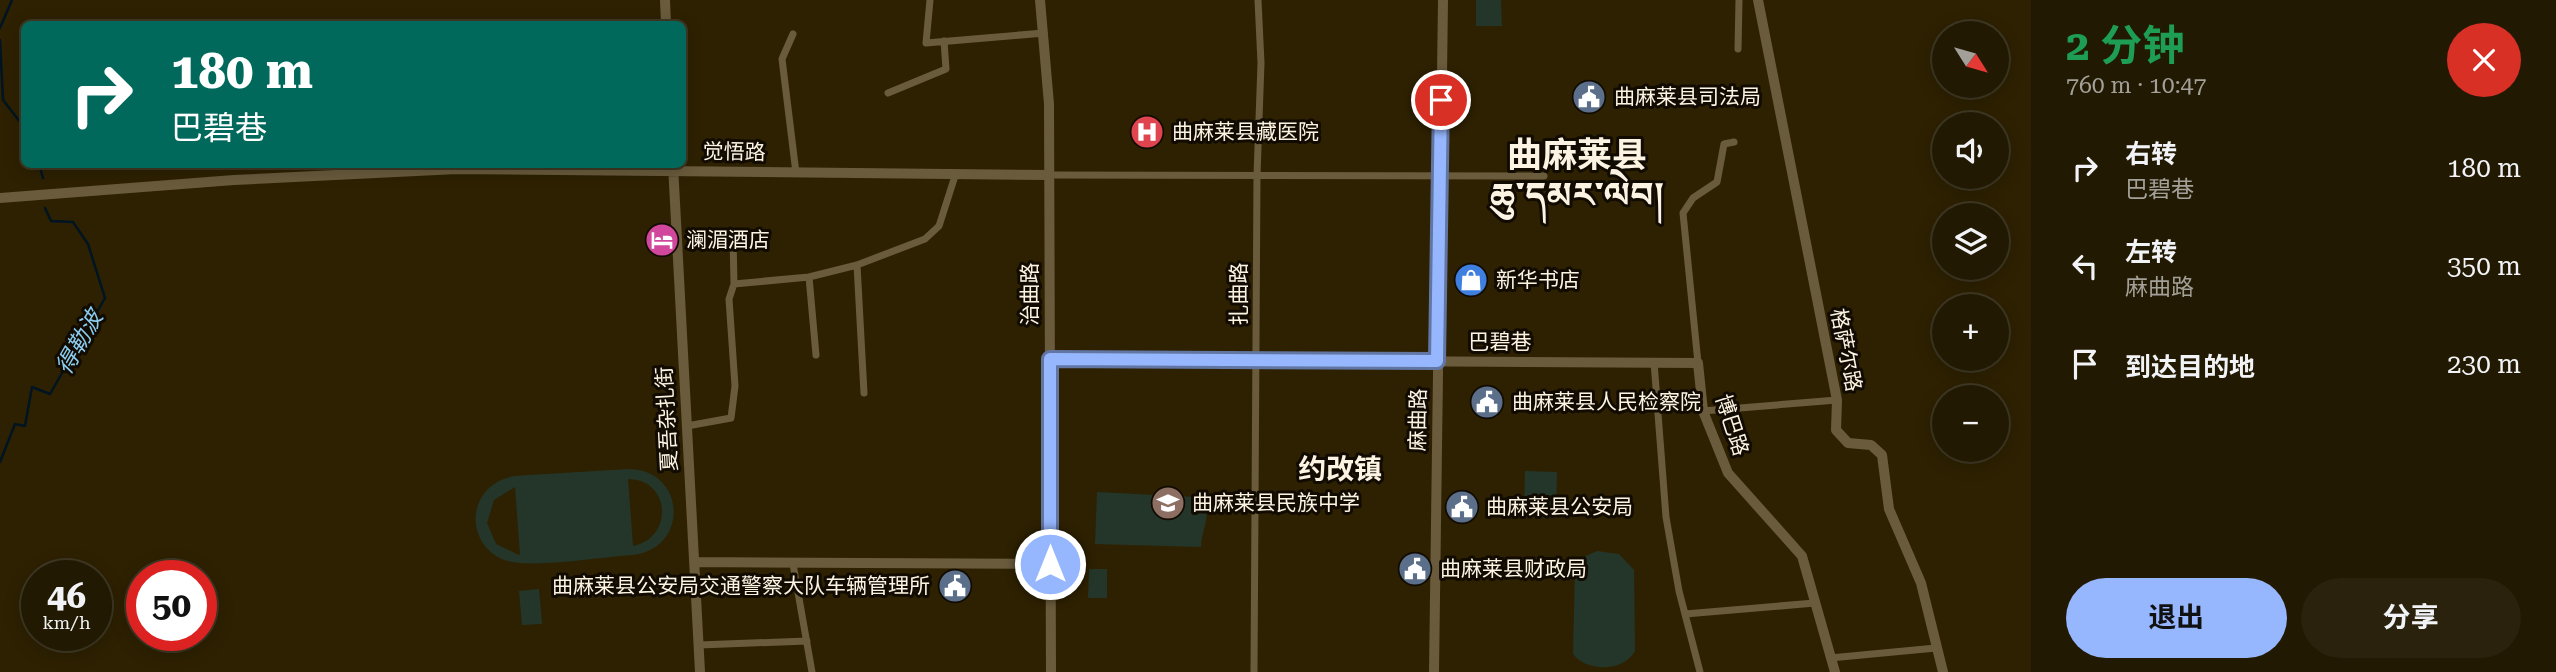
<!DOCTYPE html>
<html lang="zh">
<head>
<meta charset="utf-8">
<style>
  body { margin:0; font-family:"Roboto Serif","Noto Sans SC","Noto Serif Tibetan",serif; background:#2a220c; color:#f1f3f6; height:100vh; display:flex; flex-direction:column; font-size:26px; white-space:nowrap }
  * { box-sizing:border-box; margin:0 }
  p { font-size:23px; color:#a2a099 }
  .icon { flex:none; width:38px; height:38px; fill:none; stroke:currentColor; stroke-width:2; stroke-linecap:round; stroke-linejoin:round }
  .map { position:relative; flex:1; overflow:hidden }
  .details { display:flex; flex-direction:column; background:#221902; width:525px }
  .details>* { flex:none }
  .guide { position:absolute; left:21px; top:21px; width:665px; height:147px; border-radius:10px; box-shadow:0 4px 18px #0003,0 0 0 2px #3f3824; background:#00695c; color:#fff; overflow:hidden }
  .needle { width:46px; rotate:127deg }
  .tools { position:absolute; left:1932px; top:21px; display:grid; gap:14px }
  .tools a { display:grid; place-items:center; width:77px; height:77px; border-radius:50%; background:#221902; box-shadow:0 4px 18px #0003,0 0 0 2px #3f3824; font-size:35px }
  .speed { position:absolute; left:21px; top:560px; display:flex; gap:14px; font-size:35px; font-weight:700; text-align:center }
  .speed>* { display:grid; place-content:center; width:91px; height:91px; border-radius:50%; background:#221902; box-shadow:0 4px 18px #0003,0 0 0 2px #3f3824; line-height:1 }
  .speed small { font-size:18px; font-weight:400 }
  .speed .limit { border:10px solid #d22; background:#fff; color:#111 }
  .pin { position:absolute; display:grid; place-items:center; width:60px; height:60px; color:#fff; margin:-30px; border:4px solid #fff; border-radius:50%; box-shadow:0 2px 7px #0007 }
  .me { position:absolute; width:77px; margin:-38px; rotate:0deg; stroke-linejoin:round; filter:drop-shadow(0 0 5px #0008) }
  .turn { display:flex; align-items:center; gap:24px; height:147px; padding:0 35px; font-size:32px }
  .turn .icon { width:91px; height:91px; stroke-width:2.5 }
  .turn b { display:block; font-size:49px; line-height:60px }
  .round { display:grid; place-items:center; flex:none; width:74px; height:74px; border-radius:37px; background:#2a220c }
  .overview { display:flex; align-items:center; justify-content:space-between; height:119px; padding:0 35px }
  h1 { font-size:42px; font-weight:700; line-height:52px; color:#1e9e55 }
  .action { display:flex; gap:14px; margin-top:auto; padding:14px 35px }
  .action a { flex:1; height:80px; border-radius:42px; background:#96b6fd; color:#111; font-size:28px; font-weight:700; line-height:80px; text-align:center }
  .action a+a { background:#2a220c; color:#f1f3f6 }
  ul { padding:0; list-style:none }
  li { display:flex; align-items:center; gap:21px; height:98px; padding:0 35px }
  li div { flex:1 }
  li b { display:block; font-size:26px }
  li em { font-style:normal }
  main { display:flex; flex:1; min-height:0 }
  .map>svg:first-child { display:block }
</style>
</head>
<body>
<main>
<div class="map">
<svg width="2031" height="672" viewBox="0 0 2031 672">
  <rect width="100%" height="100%" fill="#2e2102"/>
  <!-- green -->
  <path fill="#24362a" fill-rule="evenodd" d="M1476 0H1501L1502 26H1476Z
    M628 469C686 469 690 548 633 555 601 557 542 567 513 562 486 558 469 530 478 505 484 488 498 479 514 476ZM628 479C671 479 674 538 633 546ZM515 487 520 554 519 555 496 544 487 523 494 500Z
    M1525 471 1557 472 1556 518 1524 517Z
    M1097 492 1194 497C1217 512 1201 526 1201 547L1095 544Z
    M1597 551 1619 554 1634 570 1635 651C1624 672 1586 672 1573 654L1575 570 1586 556Z
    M1089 569H1107V598H1088Z
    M539 589 542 624 522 625 519 591Z"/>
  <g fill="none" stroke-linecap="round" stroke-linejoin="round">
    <!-- stream -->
    <path stroke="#001421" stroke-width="2.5" d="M0 28 12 0
      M0 40 3 100 24 127
      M39 164 43 178
      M0 462 15 424 25 426 32 387 50 394 105 298 88 244 73 222 51 221 45 208"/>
    <!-- street -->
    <path stroke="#6a5b3c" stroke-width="7" d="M930 0 926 43 1044 33
      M793 34 782 59 796 173
      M1738 49 1739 0
      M888 93 946 69 944 41
      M1049 175 1544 176
      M733 237 734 284
      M857 265 864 393
      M809 277 816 355
      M1654 362 1666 517 1679 591 1700 672
      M1698 363 1683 213 1693 198 1717 182 1724 144 1734 142
      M1703 411 1837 400
      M687 426 731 418 735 386 729 299 734 284 809 277 857 265 925 239 939 226 955 176
      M793 564 812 672
      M1685 614 1815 603
      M699 645 807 641
      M1830 658 1936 648
      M1254 672 1257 175 1261 63 1258 0"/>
    <!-- secondary -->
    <path stroke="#6a5b3c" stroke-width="10" d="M665 0 666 24
      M1040 0 1049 104 1051 672
      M1758 0 1837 400 1836 430 1848 443 1871 445 1882 455 1889 509 1921 583 1943 672
      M673 165 700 672
      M0 198 234 180 457 169 1049 175
      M1050 359 1698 363 1703 411 1728 473 1802 556 1835 672
      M695 562 1050 564
      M1434 672 1443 0"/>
  </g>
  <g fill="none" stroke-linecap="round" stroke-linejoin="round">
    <defs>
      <path id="route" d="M1050 564V359L1437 361 1441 100"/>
    </defs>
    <!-- route casing -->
    <use href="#route" stroke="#6276a4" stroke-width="18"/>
    <!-- route -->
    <use href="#route" stroke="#96b6fd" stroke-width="12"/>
  </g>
  <!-- icons -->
  <defs>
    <symbol id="civic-disc" viewBox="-11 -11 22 22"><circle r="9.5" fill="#5c6f8a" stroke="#110b02"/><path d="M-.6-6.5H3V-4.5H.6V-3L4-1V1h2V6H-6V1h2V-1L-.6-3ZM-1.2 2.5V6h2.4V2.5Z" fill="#fff"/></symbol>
    <symbol id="hospital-disc" viewBox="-11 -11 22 22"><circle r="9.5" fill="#e0444e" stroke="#110b02"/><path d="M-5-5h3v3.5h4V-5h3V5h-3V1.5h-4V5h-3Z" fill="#fff"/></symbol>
    <symbol id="hotel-disc" viewBox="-11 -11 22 22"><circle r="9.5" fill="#d1479c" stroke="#110b02"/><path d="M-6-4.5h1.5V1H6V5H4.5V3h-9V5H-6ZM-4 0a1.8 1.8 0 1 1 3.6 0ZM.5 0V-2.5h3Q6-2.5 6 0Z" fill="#fff"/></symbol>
    <symbol id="shop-disc" viewBox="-11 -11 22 22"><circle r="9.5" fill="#3f7fe0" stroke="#110b02"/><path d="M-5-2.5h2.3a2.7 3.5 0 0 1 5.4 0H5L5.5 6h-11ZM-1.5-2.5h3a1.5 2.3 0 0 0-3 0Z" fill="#fff"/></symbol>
    <symbol id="school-disc" viewBox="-11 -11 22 22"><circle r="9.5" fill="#8d6e63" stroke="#110b02"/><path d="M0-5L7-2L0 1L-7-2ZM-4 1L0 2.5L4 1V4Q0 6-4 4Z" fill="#fff"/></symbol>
  </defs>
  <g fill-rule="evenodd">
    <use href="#civic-disc" x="1570" y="78" width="38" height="38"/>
    <use href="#hospital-disc" x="1128" y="113" width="38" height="38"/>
    <use href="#hotel-disc" x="643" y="221" width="38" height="38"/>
    <use href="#shop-disc" x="1452" y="261" width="38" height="38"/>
    <use href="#civic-disc" x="1468" y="383" width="38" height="38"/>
    <use href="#school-disc" x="1149" y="484" width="38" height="38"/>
    <use href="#civic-disc" x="1443" y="488" width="38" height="38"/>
    <use href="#civic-disc" x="1396" y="550" width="38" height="38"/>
    <use href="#civic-disc" x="936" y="567" width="38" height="38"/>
  </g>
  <g text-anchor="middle" stroke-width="6" stroke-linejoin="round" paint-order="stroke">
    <!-- poi labels -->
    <g font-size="21" fill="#fcf3e2" stroke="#110b02" text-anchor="start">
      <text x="1614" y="104">曲麻莱县司法局</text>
      <text x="1172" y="139">曲麻莱县藏医院</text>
      <text x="686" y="247">澜湄酒店</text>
      <text x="1496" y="287">新华书店</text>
      <text x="1512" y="409">曲麻莱县人民检察院</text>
      <text x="1192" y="510">曲麻莱县民族中学</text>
      <text x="1486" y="514">曲麻莱县公安局</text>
      <text x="1440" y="576">曲麻莱县财政局</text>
      <text x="930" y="593" text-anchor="end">曲麻莱县公安局交通警察大队车辆管理所</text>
    </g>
    <!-- street labels -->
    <g font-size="21" fill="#fcf3e2" stroke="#110b02">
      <text transform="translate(734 152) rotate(1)" y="7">觉悟路</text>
      <text transform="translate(1030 294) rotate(-90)" y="7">治曲路</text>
      <text transform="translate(1239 294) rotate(-90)" y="7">扎曲路</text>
      <text x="1500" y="349">巴碧巷</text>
      <text transform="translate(1846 350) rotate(79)" y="7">格萨尔路</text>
      <text transform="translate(667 419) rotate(-93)" y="7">夏吾杂扎街</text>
      <text transform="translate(1418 420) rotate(-89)" y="7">麻曲路</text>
      <text transform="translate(1732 425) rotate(72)" y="7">博巴路</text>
    </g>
    <!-- water labels -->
    <g font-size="23" font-style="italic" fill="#8ccdef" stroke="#110b02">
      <text transform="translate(79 342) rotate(-60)" y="8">得勒波</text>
    </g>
    <!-- district labels -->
    <g font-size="28" font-weight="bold" fill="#fcf3e2" stroke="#110b02">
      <text x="1340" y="479">约改镇</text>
    </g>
    <!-- town labels -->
    <g font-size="35" font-weight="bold" fill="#fcf3e2" stroke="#110b02">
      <text x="1577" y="167">曲麻莱县<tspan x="1577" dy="40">ཆུ་དམར་ལེབ།</tspan></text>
    </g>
  </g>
</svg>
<div class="tools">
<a><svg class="needle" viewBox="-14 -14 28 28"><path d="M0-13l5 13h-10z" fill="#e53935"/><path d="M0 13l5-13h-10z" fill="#a2a099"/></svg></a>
<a><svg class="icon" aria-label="sound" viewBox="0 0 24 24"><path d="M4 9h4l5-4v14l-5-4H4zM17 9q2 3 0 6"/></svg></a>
<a><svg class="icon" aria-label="layers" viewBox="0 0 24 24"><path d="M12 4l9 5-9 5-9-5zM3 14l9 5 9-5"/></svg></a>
<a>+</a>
<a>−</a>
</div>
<div class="speed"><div>46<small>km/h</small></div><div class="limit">50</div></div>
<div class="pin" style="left:1441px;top:100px;background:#d93025"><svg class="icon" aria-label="arrive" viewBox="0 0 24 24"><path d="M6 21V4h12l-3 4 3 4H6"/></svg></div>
<svg class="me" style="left:1050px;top:564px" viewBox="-20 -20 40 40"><circle r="17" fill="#96b6fd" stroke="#fff" stroke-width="3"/><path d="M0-11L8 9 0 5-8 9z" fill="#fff"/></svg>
<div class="guide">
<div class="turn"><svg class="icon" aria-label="right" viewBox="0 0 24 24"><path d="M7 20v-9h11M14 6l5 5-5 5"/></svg><div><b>180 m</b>巴碧巷</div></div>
</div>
</div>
<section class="details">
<div class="overview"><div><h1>2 分钟</h1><p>760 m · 10:47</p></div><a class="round" style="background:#d93025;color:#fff"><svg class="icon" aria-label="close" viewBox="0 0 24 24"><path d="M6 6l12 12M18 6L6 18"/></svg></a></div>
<ul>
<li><svg class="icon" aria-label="right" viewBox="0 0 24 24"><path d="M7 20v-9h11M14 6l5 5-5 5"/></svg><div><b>右转</b><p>巴碧巷</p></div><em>180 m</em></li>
<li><svg class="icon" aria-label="left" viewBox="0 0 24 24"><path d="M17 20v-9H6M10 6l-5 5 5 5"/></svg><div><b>左转</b><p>麻曲路</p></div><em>350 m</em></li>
<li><svg class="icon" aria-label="arrive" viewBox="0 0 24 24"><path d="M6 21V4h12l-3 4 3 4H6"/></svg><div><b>到达目的地</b></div><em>230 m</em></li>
</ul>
<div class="action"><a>退出</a><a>分享</a></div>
</section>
</main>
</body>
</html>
